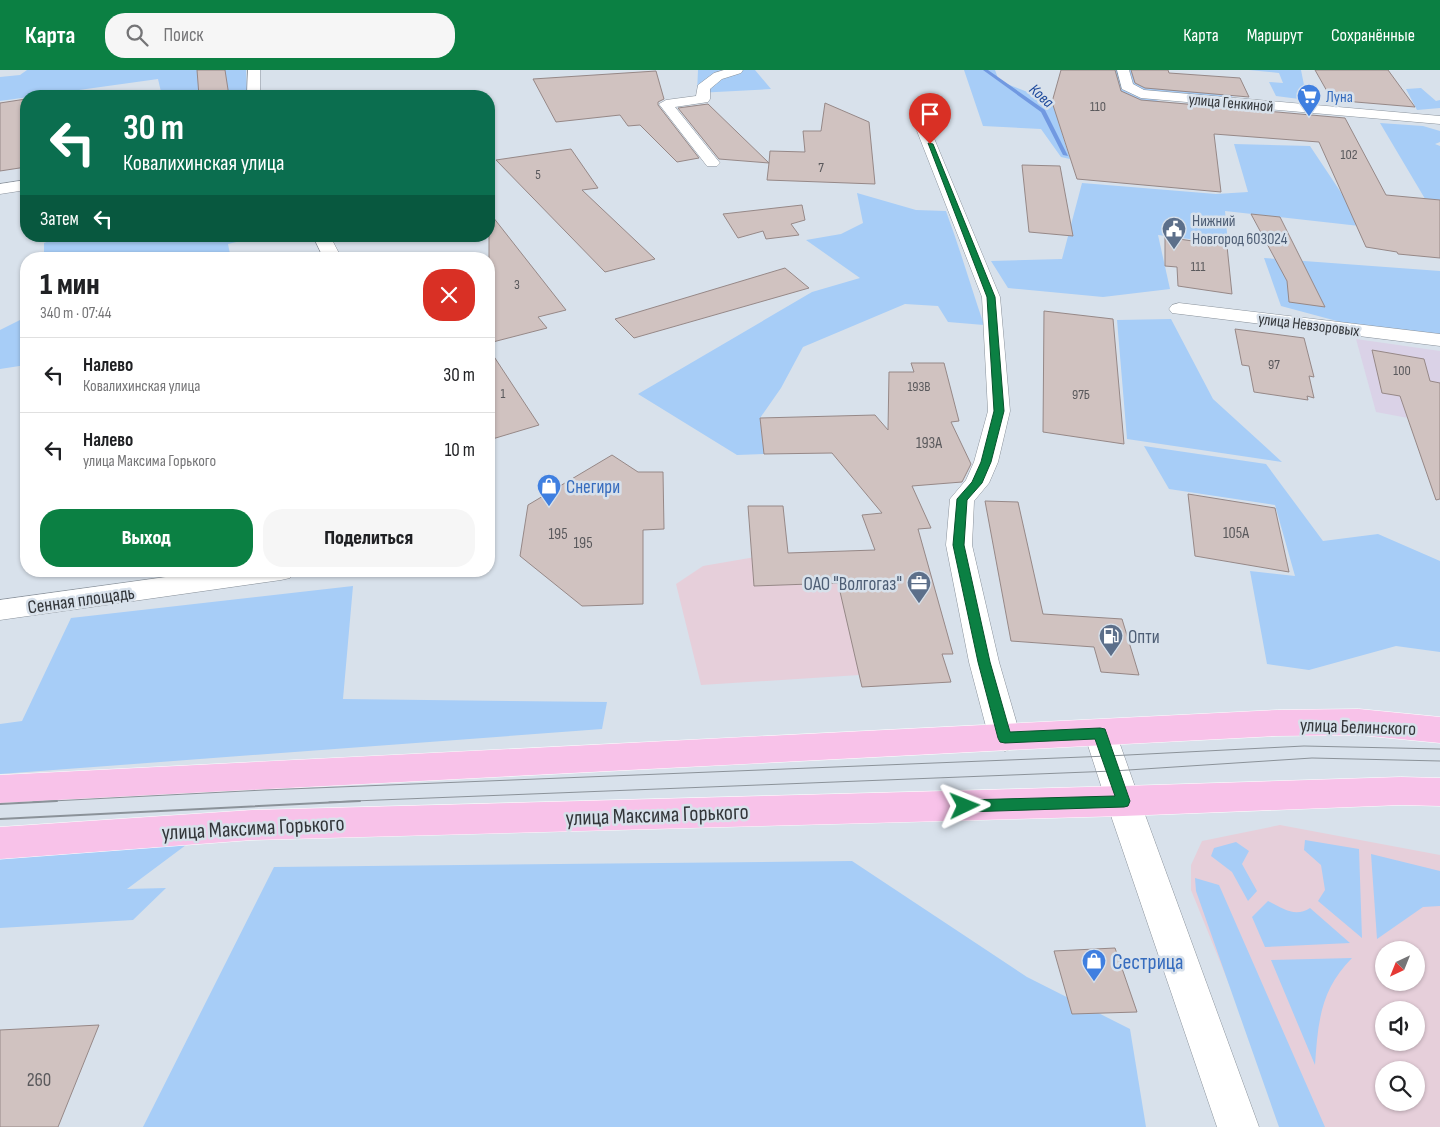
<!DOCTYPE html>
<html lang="ru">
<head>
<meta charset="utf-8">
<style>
  body { margin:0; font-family:"Sofia Sans Condensed",sans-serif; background:#f6f6f6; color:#202124; height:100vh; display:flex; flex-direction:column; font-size:19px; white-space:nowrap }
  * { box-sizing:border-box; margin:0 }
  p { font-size:16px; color:#757577 }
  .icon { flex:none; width:28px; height:28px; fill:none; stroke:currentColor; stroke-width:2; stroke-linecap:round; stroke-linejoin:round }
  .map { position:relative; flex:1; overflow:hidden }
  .panel { position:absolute; left:20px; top:182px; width:475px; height:325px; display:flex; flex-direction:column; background:#fff; border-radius:20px; box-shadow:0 1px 4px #0004 }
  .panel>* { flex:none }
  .banner { position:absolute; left:20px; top:20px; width:475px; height:152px; border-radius:20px; box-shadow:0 1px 4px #0004; background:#0b6e4f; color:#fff; overflow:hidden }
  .needle { width:32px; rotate:223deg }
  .controls { position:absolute; left:1375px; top:871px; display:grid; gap:10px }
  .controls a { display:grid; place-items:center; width:50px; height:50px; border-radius:50%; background:#fff; box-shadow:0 1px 4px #0004; font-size:25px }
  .pin { position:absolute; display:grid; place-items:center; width:42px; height:42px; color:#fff; margin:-51px -21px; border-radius:50% 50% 50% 0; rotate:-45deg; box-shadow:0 0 5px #0007 }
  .pin .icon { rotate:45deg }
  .me { position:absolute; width:55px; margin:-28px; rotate:88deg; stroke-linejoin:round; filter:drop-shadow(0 0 4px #0008) }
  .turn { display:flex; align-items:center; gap:18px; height:105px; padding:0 20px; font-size:22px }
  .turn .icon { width:65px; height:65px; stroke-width:2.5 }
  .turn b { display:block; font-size:35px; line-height:42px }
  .then { display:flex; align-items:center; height:48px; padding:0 20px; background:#0003; gap:10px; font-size:19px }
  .round { display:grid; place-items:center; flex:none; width:52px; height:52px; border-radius:20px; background:#f6f6f6 }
  .head { display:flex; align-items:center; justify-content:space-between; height:85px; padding:0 20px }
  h1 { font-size:30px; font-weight:800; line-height:38px }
  .action { display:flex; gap:10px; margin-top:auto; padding:10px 20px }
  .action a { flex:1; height:58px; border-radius:20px; background:#0b8043; color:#fff; font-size:20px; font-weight:800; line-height:58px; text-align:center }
  .action a+a { background:#f6f6f6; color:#202124 }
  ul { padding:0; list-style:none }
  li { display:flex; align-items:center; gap:15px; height:75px; padding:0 20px; border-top:1px solid #e0e0e0 }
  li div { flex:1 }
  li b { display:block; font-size:19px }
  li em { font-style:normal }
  header { display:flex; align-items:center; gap:30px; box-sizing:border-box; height:70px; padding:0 25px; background:#0b8043; color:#fff }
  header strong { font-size:24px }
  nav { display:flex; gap:28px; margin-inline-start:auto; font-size:18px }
  .search { width:350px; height:45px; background:#f6f6f6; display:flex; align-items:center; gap:12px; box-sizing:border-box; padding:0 18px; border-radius:20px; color:#757577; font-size:19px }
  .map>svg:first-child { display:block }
</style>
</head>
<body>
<header>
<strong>Карта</strong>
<div class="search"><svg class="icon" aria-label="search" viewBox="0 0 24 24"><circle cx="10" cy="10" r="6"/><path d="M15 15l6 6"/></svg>Поиск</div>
<nav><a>Карта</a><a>Маршрут</a><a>Сохранённые</a></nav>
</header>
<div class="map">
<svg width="1440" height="1057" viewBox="0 0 1440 1057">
  <rect width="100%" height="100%" fill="#d8e1eb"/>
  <!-- commercial -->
  <path fill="#e6cfda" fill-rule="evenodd" d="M923 479 953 584 942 585 951 612 862 617 859 605 701 615 676 514 703 496 779 483Z
    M1280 755 1440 785V1057H1287L1191 820V795L1202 771ZM1384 880H1416V912H1384ZM1384 940H1416V972H1384ZM1384 1000H1416V1032H1384Z"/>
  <!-- education -->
  <path fill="#dad2e7" d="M1356 269 1440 281V354L1376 342Z"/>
  <!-- green -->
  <path fill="#a7cdf7" d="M27 0H246L247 26H162L158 9 0 31V7L20 5Z
    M698 0H755L771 19 697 23Z
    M964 0H995L999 11 1048 30 1050 34H1057L1109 0H1134L1237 21 1226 33 1163 29 1145 34 1081 43 1058 51 1070 89 1061 87 1041 59 983 56Z
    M1249 0H1301L1307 30 1276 26 1269 12 1283 13 1279 3Z
    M1421 18 1436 31 1440 30V38L1417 40 1406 19Z
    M1380 53 1423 56 1440 61V72L1435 74 1440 76V165L1225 141 1228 174 1158 165 1170 219 1103 227 1008 218 991 191 1062 189 1082 113 1216 124 1248 122 1234 74 1310 76 1348 133 1437 149Z
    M857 123 916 140 946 141C960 179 971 217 984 255L948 252 938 236 905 234 803 277 781 318 760 348 764 384 737 385 638 324 812 222 860 208 806 170 841 164 863 153Z
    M61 166H261L228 174 231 189H44V173Z
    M1264 188 1440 201V266L1348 254 1281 236Z
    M26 247V295L0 299V260Z
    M1171 249 1213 329 1282 392 1127 369 1117 250Z
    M1144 376 1266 394 1323 471 1378 464 1440 491V582L1396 576 1309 600 1267 594 1250 501 1295 506 1275 435 1169 419Z
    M353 516 343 629 607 632 602 659 0 704V654L22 651 71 548Z
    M1305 770 1359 779 1362 868 1318 831 1325 820 1321 795 1304 780Z
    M1236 772 1249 781 1242 794 1257 821 1248 831 1232 802 1211 786 1214 778Z
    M186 775 127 819 166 818 133 850 0 858V786Z
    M1371 784 1440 801V836L1423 837 1377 869Z
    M852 791 1027 907 1130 959 1146 1057H143L274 797Z
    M1195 808 1219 815 1325 1057H1279L1196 821Z
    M1268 831C1282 838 1295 848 1310 838L1350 873 1265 877 1252 847Z
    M1352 888C1320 920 1318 953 1315 995L1271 890Z"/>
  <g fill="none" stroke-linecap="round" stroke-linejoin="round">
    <!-- stream -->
    <path fill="#7199e1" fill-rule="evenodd" d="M983 0H988L1045 40 1068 86 1063 85 1041 42Z"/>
  </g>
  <!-- building -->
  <path fill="#d0c2c0" stroke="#968887" d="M197 0H225L229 26H199Z
    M1061 0H1115L1121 21 1141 30 1345 48 1386 125 1440 130V188L1398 184 1397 182 1366 177 1319 72 1214 64 1221 122 1077 109 1052 32Z
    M1131 0H1168L1169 3 1240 8 1249 27 1145 18 1135 13Z
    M1315 0H1388L1415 37 1332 30Z
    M656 1 664 29 658 32V35L699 88 677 92 640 55 628 56 620 45 556 52 533 9Z
    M26 29V97L0 101V33Z
    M825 33 869 52 875 114 767 110 769 93 719 89 678 38 708 34 769 93 770 81 805 82 803 61H821Z
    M571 79 598 118 582 120 655 189 605 202 496 90Z
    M1022 95 1060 96 1073 166 1029 162Z
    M802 135 805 150 791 154 799 165 766 169 763 161 738 168 723 144Z
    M489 142 566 240 538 247 547 258 489 273Z
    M1251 144 1280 147 1325 237 1289 232 1287 211Z
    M1165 167 1227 176 1232 224 1178 216 1177 197 1165 196Z
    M785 198 809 218 634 268 615 249Z
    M1044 241 1113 249 1124 374 1043 362Z
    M1235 259 1304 268 1314 307 1309 306 1314 328 1307 326 1308 330 1254 322 1249 296 1242 295Z
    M489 279 539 355 489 370Z
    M1372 280 1424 289 1430 311 1440 313V429L1436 430 1400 326 1382 323Z
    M911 293H944L959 351 951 352 971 394 962 412 912 416 931 458 918 459 953 584H942L951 612 862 617 838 513 754 516 748 436H783L788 483 875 480 862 445 882 443 832 383 764 384 760 348 875 345 888 360 889 302H914Z
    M612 385 638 402H663L664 459 643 460V534L582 536 520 486 528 435Z
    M1188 424 1275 438 1289 502 1195 486Z
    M985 431 1018 432 1043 544 1122 549 1139 605 1101 602 1094 577 1011 571Z
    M1115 878 1137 942 1072 944 1054 881Z
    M99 955 58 1057H0V960Z"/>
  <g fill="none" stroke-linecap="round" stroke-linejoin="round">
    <defs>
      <path id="minor" d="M248 0H260V26H247Z
        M724 0H743L741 3 722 9 710 19V29L708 32 675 37 720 93 717 96H707L659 34 666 30 696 26 698 15 714 3Z
        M1117 0H1129L1133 14 1144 20 1440 46V54L1141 28 1122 19Z
        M924 57 929 58 931 61 1000 227 1010 341 998 392 989 413 974 431 972 475 999 592 1021 668 1016 677 1005 681 994 677 989 668 969 592 946 475 950 429 966 410 974 392 988 341 982 227 917 61 919 58Z
        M26 110V120L0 124V114Z
        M313 166H330L342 189H324Z
        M1179 233 1440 264V276L1172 243 1169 239 1172 235Z
        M209 501H294L290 508 281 510 0 550V530Z
        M1100 650 1111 654 1116 663 1140 731 1135 741 1123 746 1111 741 1106 731 1084 663 1089 654Z"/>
      <path id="tertiary" d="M1123 716 1135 721 1140 731 1259 1057H1217L1106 731 1111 721Z"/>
      <path id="primary" d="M1359 639 1440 647V673L1359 665 1277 666 0 733V705L1277 640Z
        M1401 707 1440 708V736L1401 735 1123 746 252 770 0 789V757L252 740 1123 716Z"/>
    </defs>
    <!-- minor casing -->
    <use href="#minor" stroke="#8a929b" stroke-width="1"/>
    <!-- tertiary casing -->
    <use href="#tertiary" stroke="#8a929b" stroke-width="1"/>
    <!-- primary casing -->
    <use href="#primary" stroke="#fff" stroke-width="1"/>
    <!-- minor -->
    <use href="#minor" fill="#fff" fill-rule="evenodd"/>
    <!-- tertiary -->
    <use href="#tertiary" fill="#fff" fill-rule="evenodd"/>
    <!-- primary -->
    <use href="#primary" fill="#f8c2e9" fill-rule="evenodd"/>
    <!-- tram-far1 -->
    <path stroke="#8b9299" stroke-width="1" d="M33 732 264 720 1108 686 1304 676 1440 679
      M329 732 1113 701 1312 688 1440 691"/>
    <!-- tram -->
    <path stroke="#8b9299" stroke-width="2" d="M0 734 57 731
      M0 749 360 731"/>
  </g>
  <!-- route -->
  <path fill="#0b8043" stroke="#07532c" d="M928 73 933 74 995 227 1004 341 991 392 982 413 967 430 964 475 990 592 1010 662 1100 658 1105 659 1130 731 1128 736 1124 737 965 742 960 740 958 736 960 731 965 730 1115 726 1095 669 1005 673 1000 672 998 668 978 592 953 475 957 429 972 412 981 392 994 341 987 227Z"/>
  <!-- icons -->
  <defs>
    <symbol id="supermarket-pin" viewBox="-11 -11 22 30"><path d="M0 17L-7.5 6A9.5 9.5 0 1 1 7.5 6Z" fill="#3f7fe0" stroke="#d8e1eb"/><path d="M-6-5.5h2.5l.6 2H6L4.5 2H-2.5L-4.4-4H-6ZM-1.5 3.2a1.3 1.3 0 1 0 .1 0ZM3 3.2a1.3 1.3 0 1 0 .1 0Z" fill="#fff"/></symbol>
    <symbol id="civic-pin" viewBox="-11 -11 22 30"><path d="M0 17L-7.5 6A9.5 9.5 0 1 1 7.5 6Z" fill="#5c6f8a" stroke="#d8e1eb"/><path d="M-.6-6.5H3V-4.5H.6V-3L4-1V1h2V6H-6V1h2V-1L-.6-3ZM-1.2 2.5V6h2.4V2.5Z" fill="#fff"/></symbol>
    <symbol id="shop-pin" viewBox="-11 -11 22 30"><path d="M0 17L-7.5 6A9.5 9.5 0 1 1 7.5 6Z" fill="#3f7fe0" stroke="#d8e1eb"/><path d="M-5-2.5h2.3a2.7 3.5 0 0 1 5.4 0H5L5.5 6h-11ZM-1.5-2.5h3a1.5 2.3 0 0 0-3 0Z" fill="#fff"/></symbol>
    <symbol id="office-pin" viewBox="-11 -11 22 30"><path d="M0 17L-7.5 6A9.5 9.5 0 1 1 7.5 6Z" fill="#5c6f8a" stroke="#d8e1eb"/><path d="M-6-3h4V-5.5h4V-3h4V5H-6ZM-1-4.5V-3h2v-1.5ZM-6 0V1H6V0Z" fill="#fff"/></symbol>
    <symbol id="fuel-pin" viewBox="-11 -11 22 30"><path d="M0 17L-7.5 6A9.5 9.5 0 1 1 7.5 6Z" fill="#5c6f8a" stroke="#d8e1eb"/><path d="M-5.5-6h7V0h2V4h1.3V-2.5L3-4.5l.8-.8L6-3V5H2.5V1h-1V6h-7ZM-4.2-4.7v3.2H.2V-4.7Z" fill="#fff"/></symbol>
  </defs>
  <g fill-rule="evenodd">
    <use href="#supermarket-pin" x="1295" y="12" width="28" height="38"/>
    <use href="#civic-pin" x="1160" y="145" width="28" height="38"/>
    <use href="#shop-pin" x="535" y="402" width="28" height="38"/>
    <use href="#office-pin" x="905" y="499" width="28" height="38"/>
    <use href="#fuel-pin" x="1097" y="552" width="28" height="38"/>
    <use href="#shop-pin" x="1080" y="877" width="28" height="38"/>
  </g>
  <g text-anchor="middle" stroke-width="5" stroke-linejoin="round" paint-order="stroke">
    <!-- far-number labels -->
    <g font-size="14" fill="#5a595c">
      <text x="1098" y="41">110</text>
      <text x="1349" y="89">102</text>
      <text x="821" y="102">7</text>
      <text x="538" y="109">5</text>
      <text x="1198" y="201">111</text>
      <text x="517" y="219">3</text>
      <text x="1274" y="299">97</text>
      <text x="1402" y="305">100</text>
      <text x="919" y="321">193В</text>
      <text x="503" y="328">1</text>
      <text x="1081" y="329">97Б</text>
    </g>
    <!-- far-water labels -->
    <g font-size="16" font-style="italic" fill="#1a479b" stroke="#d8e1eb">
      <text transform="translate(1042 25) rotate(42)" y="6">Кова</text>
    </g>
    <!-- far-shop labels -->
    <g font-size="16" fill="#366cbe" stroke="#d8e1eb" text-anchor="start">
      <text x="1326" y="32">Луна</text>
    </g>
    <!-- far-street labels -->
    <g font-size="16" fill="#33363a" stroke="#d8e1eb">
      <text transform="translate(1231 32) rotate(5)" y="6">улица Генкиной</text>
      <text transform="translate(1309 254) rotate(7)" y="6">улица Невзоровых</text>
    </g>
    <!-- far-service labels -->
    <g font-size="16" fill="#4e5e75" stroke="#d8e1eb" text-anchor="start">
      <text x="1192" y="156">Нижний<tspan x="1192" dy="18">Новгород 603024</tspan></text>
    </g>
    <!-- number labels -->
    <g font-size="16" fill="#5a595c">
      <text x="929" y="378">193А</text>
      <text x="1236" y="468">105А</text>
      <text x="558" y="469">195</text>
      <text x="583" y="478">195</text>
    </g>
    <!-- shop labels -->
    <g font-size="19" fill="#366cbe" stroke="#d8e1eb" text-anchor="start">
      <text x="566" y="423">Снегири</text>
    </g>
    <!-- service labels -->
    <g font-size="19" fill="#4e5e75" stroke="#d8e1eb" text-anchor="end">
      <text x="902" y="520">ОАО "Волгогаз"</text>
      <text x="1128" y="573" text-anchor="start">Опти</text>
    </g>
    <!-- street labels -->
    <g font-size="19" fill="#33363a" stroke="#d8e1eb">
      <text transform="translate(81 529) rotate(-8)" y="7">Сенная площадь</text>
      <text transform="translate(1358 656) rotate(2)" y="7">улица Белинского</text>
    </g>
    <!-- near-number labels -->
    <g font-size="19" fill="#5a595c">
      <text x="39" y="1016">260</text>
    </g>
    <!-- near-street labels -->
    <g font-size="22" fill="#33363a" stroke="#d8e1eb">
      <text transform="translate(657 744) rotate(-2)" y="8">улица Максима Горького</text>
      <text transform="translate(253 757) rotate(-3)" y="8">улица Максима Горького</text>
    </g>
    <!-- near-shop labels -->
    <g font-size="22" fill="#366cbe" stroke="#d8e1eb" text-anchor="start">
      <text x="1112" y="899">Сестрица</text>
    </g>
  </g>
</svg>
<div class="controls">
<a><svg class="needle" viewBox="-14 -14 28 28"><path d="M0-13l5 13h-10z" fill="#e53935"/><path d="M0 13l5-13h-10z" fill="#757577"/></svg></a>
<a><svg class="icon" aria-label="sound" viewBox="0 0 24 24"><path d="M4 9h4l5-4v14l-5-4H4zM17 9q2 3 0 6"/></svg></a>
<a><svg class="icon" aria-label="search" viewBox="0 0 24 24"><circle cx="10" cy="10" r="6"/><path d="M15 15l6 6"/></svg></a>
</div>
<div class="pin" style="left:930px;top:74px;background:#d93025"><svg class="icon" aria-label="arrive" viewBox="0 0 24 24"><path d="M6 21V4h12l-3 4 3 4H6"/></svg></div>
<svg class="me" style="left:965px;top:736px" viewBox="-20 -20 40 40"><path d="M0-17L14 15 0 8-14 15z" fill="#0b8043" stroke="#fff" stroke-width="4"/></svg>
<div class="banner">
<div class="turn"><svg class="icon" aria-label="left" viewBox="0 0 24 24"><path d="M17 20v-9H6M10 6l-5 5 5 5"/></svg><div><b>30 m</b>Ковалихинская улица</div></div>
<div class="then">Затем<svg class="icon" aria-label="left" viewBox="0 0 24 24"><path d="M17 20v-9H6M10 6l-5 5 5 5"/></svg></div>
</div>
<section class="panel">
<div class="head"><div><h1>1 мин</h1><p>340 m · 07:44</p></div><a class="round" style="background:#d93025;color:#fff"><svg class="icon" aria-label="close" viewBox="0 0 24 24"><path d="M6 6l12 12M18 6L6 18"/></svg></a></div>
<ul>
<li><svg class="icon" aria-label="left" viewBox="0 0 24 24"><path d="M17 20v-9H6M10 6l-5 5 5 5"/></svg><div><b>Налево</b><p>Ковалихинская улица</p></div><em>30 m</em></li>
<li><svg class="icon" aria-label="left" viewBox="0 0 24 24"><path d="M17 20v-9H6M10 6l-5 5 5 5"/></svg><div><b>Налево</b><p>улица Максима Горького</p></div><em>10 m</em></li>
</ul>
<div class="action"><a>Выход</a><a>Поделиться</a></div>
</section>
</div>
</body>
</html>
